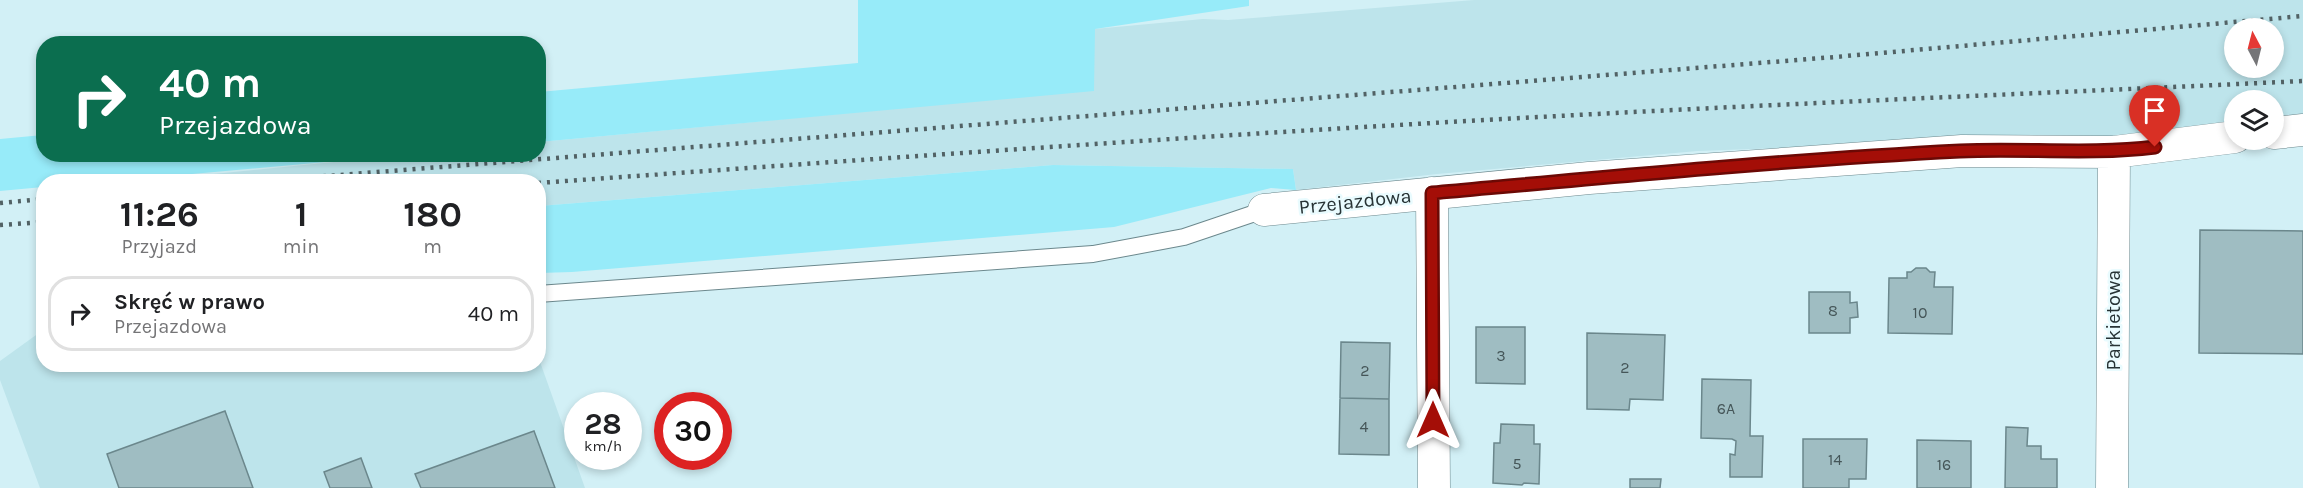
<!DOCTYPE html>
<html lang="pl">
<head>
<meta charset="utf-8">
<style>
  body { margin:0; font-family:Karla,sans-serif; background:#f6f6f6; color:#202124; height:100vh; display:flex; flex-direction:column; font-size:22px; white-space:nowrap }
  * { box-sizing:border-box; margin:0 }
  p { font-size:20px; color:#757577 }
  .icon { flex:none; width:33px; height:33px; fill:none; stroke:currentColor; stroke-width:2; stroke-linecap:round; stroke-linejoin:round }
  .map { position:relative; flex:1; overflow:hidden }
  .drawer { position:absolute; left:36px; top:174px; width:510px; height:198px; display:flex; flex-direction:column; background:#fff; border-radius:24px; box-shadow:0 3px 9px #0003 }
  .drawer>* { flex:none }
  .hud { position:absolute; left:36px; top:36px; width:510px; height:126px; border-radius:24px; box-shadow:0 3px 9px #0003; background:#0b6e4f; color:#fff; overflow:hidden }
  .needle { width:39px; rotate:353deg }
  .buttons { position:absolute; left:2224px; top:18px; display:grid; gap:12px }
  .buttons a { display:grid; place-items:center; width:60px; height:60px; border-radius:50%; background:#fff; box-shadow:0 3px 9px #0003; font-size:30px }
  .speed { position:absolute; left:564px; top:392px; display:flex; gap:12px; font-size:30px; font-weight:700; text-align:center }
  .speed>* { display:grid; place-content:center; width:78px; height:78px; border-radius:50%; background:#fff; box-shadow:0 3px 9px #0003; line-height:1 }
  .speed small { font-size:15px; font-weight:400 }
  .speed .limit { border:9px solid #d22; background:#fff; color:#111 }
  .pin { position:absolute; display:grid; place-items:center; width:51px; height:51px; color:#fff; margin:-62px -26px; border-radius:50% 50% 50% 0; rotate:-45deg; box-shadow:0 0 6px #0007 }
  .pin .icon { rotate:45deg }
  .me { position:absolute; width:66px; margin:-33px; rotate:0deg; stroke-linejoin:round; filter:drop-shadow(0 0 4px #0008) }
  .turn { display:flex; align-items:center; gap:21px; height:126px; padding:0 24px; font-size:27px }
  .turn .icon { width:78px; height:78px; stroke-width:2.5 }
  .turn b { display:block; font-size:42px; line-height:51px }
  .eta { display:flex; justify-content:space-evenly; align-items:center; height:102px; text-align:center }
  .eta b { font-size:36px; font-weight:700; line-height:42px }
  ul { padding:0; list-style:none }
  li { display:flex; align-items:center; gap:18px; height:75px; margin:0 12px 9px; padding:0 12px; border:3px solid #e0e0e0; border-radius:24px }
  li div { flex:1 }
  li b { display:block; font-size:22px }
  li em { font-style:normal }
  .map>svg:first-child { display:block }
</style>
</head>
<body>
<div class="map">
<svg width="2303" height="488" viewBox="0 0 2303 488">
  <rect width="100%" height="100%" fill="#d2f0f6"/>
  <!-- built -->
  <path fill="#bde4eb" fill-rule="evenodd" d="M1474 0H2303V115L2274 118V100H2235V122L2107 136 1698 151 1437 174 1296 190 1293 169 1053 165 539 206 538 182H133L403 155 538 154 539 142 1094 90V29L1203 19 1228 20ZM2235 28H2274V68H2235Z
    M43 330 44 364H538L539 359 585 488H40L0 380V361Z"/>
  <!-- green -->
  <path fill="#97ebf9" d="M858 0H1249V6L1095 29 1094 91 539 142V92L858 63Z
    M43 135 44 154 403 155 114 181 44 182 43 187 0 191V139Z
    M1053 165 1293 169 1296 190 1271 188 1114 227 572 272 539 273V206Z"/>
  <!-- building -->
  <path fill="#9fbdc2" stroke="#6b878c" stroke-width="1.5" d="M2200 230 2303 231V354L2199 353Z
    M1916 268H1926L1930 272H1935L1934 287H1953L1952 334 1888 333 1889 278H1907V272H1911Z
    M1809 292H1850V303L1857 302 1858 317 1850 318V333H1809Z
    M1476 327H1525V384L1476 383Z
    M1587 333 1665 335 1663 400 1630 399 1629 410 1587 409Z
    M1341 342 1390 343 1389 399 1340 398Z
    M1702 379 1751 380 1750 436H1763L1762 477H1730V454L1735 455 1736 441 1732 439 1701 438Z
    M1340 398 1389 399V455L1339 454Z
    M225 411 253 488H119L107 454Z
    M1501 424 1534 425V444H1540L1539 484 1524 483 1522 485 1493 483 1494 443H1500Z
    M2006 427 2028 428 2027 446H2041V459H2057V488H2005Z
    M534 431 555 488H421L415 474Z
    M1803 439H1867L1866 479H1849V488H1803Z
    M1917 440 1971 441V488H1917Z
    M361 458 372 488H330L324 472Z
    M1630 479H1661L1660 488H1630Z"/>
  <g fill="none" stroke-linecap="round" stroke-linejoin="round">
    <defs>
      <path id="lane" d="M538 294 1093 254 1184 237 1264 210"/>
      <path id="street" d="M2274 133 2303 130
        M1432 193 1434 488
        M1264 210 1589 178 1962 151 2114 152 2235 137
        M2112 488 2114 152"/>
    </defs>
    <!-- lane casing -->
    <use href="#lane" stroke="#6c888d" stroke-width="18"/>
    <!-- street casing -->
    <use href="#street" stroke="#6c888d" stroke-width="33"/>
    <!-- lane -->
    <use href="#lane" stroke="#fff" stroke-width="16"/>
    <!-- street -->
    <use href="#street" stroke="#fff" stroke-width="32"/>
    <!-- rail -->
    <path stroke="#526265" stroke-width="4.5" stroke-dasharray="3 6" stroke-linecap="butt" d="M251 182 1835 57 2303 16
      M538 183C872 159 1206 135 1540 117 1794 103 2049 93 2303 81
      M0 203 44 199
      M0 225 44 222"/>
  </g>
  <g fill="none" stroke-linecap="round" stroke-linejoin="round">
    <defs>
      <path id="route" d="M1433 420 1432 193C1608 177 1784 160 1960 151 2025 148 2090 155 2155 147"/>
    </defs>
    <!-- route casing -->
    <use href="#route" stroke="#6b0905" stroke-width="15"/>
    <!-- route -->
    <use href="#route" stroke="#a40e07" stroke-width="10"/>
  </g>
  <g text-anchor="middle" stroke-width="5" stroke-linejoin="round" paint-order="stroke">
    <!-- number labels -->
    <g font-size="16" fill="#455658">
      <text x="1833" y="316">8</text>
      <text x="1920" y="318">10</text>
      <text x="1501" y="361">3</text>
      <text x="1625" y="373">2</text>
      <text x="1365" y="376">2</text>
      <text x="1726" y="414">6A</text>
      <text x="1364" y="432">4</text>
      <text x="1835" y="465">14</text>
      <text x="1517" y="469">5</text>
      <text x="1944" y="470">16</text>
    </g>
    <!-- street labels -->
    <g font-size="20" fill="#273335" stroke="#e9fbfe">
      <text transform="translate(1355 201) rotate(-6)" y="7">Przejazdowa</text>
      <text transform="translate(2113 320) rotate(-90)" y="7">Parkietowa</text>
    </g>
  </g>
</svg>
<div class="buttons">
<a><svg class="needle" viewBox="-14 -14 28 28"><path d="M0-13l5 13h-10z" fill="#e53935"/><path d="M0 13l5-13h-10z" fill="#757577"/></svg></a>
<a><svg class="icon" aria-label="layers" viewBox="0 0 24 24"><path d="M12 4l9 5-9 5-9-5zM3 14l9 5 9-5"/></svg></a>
</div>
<div class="speed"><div>28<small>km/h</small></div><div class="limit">30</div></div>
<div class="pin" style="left:2155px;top:147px;background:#d93025"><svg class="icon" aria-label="arrive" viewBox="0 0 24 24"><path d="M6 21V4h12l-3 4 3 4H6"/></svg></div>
<svg class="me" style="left:1433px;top:420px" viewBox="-20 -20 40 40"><path d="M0-17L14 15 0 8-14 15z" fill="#a40e07" stroke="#fff" stroke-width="4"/></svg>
<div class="hud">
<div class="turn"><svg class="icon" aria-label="right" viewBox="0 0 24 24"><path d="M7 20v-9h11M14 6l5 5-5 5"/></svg><div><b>40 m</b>Przejazdowa</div></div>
</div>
<section class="drawer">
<div class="eta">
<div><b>11:26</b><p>Przyjazd</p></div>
<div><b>1</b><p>min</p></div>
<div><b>180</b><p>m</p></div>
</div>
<ul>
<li><svg class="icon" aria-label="right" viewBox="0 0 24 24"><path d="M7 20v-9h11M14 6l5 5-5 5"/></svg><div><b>Skręć w prawo</b><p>Przejazdowa</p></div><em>40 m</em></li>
</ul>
</section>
</div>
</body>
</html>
